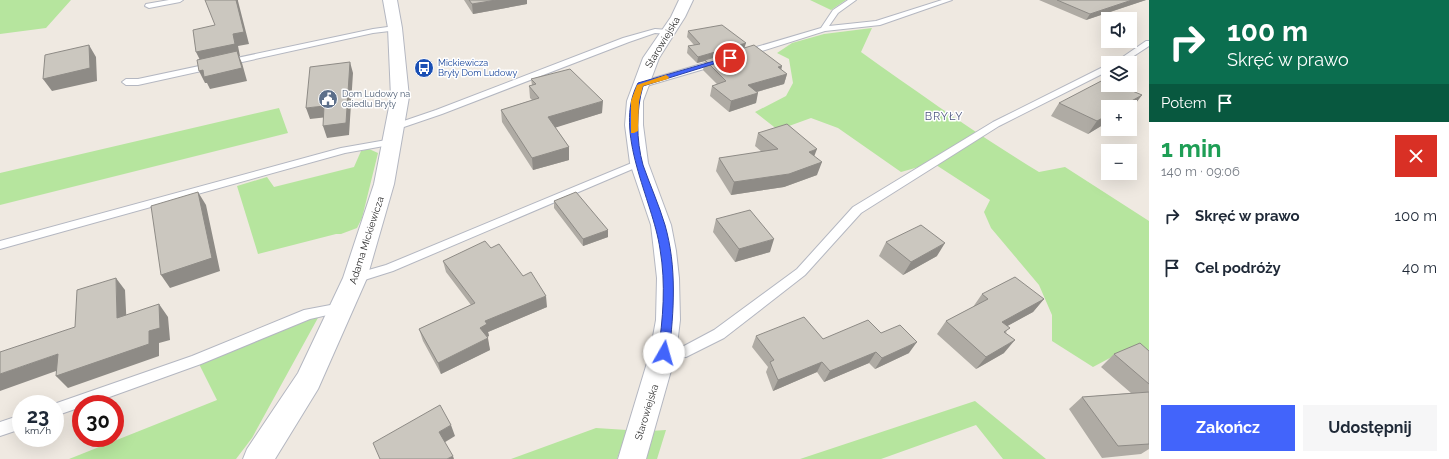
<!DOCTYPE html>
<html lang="pl">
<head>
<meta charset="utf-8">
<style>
  body { margin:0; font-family:Raleway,sans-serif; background:#f6f6f7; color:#1f2937; height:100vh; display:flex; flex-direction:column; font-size:15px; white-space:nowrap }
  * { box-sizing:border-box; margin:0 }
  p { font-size:13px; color:#747a83 }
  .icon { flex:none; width:22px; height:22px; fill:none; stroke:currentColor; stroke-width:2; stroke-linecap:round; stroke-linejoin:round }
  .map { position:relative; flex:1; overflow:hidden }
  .side { display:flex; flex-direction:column; background:#fff; width:300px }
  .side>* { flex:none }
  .guide { background:#0b6e4f; color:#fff; overflow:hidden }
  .fabs { position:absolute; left:1101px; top:12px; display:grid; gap:8px }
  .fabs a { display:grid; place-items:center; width:36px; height:36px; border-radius:0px; background:#fff; box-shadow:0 4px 16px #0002; font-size:20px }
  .speed { position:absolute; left:12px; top:395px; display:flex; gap:8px; font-size:20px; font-weight:700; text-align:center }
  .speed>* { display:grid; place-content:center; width:52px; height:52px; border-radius:50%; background:#fff; box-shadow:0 4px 16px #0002; line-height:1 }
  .speed small { font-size:10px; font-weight:400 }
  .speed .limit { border:6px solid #d22; background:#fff; color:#111 }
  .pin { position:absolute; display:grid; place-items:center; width:34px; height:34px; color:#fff; margin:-17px; border:2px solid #fff; border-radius:50%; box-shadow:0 1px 4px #0007 }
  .me { position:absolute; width:44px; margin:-22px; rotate:7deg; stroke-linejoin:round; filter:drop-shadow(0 0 3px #0008) }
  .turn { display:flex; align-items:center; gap:14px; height:84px; padding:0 12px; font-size:18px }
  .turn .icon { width:52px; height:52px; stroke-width:2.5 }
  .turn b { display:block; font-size:28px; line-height:34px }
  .then { display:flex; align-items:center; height:38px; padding:0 12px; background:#0003; gap:8px; font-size:15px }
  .round { display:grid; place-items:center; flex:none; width:42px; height:42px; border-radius:0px; background:#f6f6f7 }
  .summary { display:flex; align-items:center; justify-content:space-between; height:68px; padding:0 12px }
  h1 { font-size:24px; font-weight:700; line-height:30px; color:#1e9e55 }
  .button { display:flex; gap:8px; margin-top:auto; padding:8px 12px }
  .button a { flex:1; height:46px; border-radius:0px; background:#4264fb; color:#fff; font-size:16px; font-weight:700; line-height:46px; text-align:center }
  .button a+a { background:#f6f6f7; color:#1f2937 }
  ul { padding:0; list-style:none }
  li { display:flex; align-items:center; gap:12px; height:52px; padding:0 12px }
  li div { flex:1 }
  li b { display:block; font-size:15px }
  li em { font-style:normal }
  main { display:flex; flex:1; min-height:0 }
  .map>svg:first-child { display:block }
</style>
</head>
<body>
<main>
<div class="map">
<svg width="1149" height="459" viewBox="0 0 1149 459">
  <rect width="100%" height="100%" fill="#efe9e1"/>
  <!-- green -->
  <path fill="#b6e59e" d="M0 0H71L46 28 0 34Z
    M810 0H846L831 10Z
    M872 28 861 52C920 94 978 135 1039 172L1065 167 1149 221V372L1123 351 1093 367 1052 341V315L1039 285 991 228 984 212 990 200 933 163 901 172 838 128 811 118 778 130 755 112 786 96 793 83 789 59 777 53 792 43 824 34Z
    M279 108 288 133 0 205V173Z
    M369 149 378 153 362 218 357 228 341 234H336L258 254 237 186 267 177 274 187 354 167 361 151Z
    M319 316 252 438 236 459H69L217 400 198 362 308 317Z
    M975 401 1046 459H1003L976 425 881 459H800Z
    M596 428 627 430 617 459H511Z
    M666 430 657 459H641L650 431Z"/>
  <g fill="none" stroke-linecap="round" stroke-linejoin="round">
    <defs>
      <path id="lane" d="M169 0H183L180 2 149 8 145 6 146 4Z
        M848 0H856L838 13 829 26 876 21 942 0H952L880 25 825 31 749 55H746L742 53 743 51 821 28 833 10Z
        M395 26 399 28 398 30 373 33 138 85H126L122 82 126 79H138L373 29Z
        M655 29 668 30 672 32 668 34 655 33 629 42 442 114 398 129H392L390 127 392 125 436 110 623 38Z
        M1146 41H1149V46L1123 63H1114Z
        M715 60H721L722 62 721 64 643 87H637L636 85 637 83Z
        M1105 66H1108V71L999 126 861 213 805 275 724 338 686 357 663 359 658 357 656 353 658 349 684 346 714 330 797 269 853 207 993 122Z
        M392 139 395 140 397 142 395 144 345 153 0 249V241L341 148Z
        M639 160 642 161 644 163 642 165 393 271 355 283 351 281 349 278 351 275 386 265Z
        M341 303 345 305 347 308 345 311 310 319 201 364 90 404H81V407L55 416 54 404 192 356 304 310Z
        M21 415V429L0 436V422Z"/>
      <path id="street" d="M679 0H693L685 17 659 58 643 101V125L648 163 671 225 676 251 679 278 680 320 676 353 646 459H618L650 353 656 320 657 278 654 251 651 225 630 163 625 125 627 101 643 58 671 17Z"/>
      <path id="secondary" d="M383 0H397L402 28 409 97 394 184 367 278 318 389 275 459H243L247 449 298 373 343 278 374 184 391 97 388 28Z"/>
    </defs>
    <!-- lane casing -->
    <use href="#lane" stroke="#b4b7c1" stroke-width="2"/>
    <!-- street casing -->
    <use href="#street" stroke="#b4b7c1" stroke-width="2"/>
    <!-- secondary casing -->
    <use href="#secondary" stroke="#b4b7c1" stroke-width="2"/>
    <!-- lane -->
    <use href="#lane" fill="#fff" fill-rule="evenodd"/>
    <!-- street -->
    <use href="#street" fill="#fff" fill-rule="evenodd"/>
    <!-- secondary -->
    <use href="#secondary" fill="#fff" fill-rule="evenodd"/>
  </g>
  <!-- wall -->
  <path fill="#afaba4" d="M464 0H527V4L473 14Z
    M1039 0H1146L1086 20Z
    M688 31 745 48 781 70 787 74 784 84 757 92 756 103 729 112 710 96 712 86 717 84 703 70 705 61 697 63 687 53 688 46 694 45 687 37Z
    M531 79 602 113 555 127 569 147V160L533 170 502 122 501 110 532 100 530 98 529 86 532 85Z
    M1142 95 1132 108 1130 109V107L1088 134 1051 116 1059 103Z
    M758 133 814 156 817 175 784 187 731 195 716 171 719 158 762 152 755 146Z
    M554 201 608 237 583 246 554 208Z
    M716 219 770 252 735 262 713 232Z
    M886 242 937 256 903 275 879 256Z
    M491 248 547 307 488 332 489 336 487 337 490 350 441 374 423 341 419 329 471 305 446 272 443 261Z
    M982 294 1044 299 1033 312 1007 326 1004 353 976 369 937 334 946 321 973 307Z
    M881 333 909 353 875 369 869 363 824 382 817 372 773 391 766 372 768 367 752 347 756 336 823 339Z
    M1149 351V449L1141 454 1102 458 1069 409 1082 397 1131 393 1101 367 1114 354Z"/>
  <!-- shaded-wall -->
  <path fill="#8e8b86" d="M236 0H238V1L249 44 238 46 240 56H239L242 63 247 81 210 89 207 83H205L199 71 202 64 196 52 233 34Z
    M496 0H527V4L473 14 472 4Z
    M1132 0H1146L1086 20 1090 14Z
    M746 43 744 49 705 60V61L697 63 698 57Z
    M89 45 96 57 97 81 52 91 43 79Z
    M350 62 353 73 349 135 327 138 323 126Z
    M782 66 780 76 778 67Z
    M787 74 784 84 746 95 748 85Z
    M758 93 756 103 729 112 731 101Z
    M1142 95 1132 108 1130 109V107H1121Z
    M603 101 602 113 548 130V117Z
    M324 106 328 117 310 119 306 108Z
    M1108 115V122L1088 134 1097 121Z
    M569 147V160L533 170 532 158Z
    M817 149 812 162 809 152Z
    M822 162 817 175 784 187 731 195 734 182Z
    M198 192 206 205 220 271 170 288 161 275Z
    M608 230V237L583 246V239Z
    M774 239 770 252 735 262 739 249Z
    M945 243 937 256 903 275 911 262Z
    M116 278 125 290 127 331 117 318Z
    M546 296 547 307 488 332 489 336 482 339 480 328 485 321Z
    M1044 299 1033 312 991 335 1002 322Z
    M159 304 168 317 170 340 159 343V356L68 388 56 376 149 331Z
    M488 338 490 350 441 374 438 363Z
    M1015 340 1004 353 976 369 986 357Z
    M917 342 909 353 875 369 882 358Z
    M876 352 869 363 824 382 830 371Z
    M58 354 70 366 0 391V374Z
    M822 362 817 372 773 391 778 380Z
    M451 425 455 436 442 444 439 432Z
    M453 456 454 459H447Z"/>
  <!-- building -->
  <path fill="#cbc7bf" stroke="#8e8b86" d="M205 0H236L244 32 233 34 235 44 196 52 193 30 215 25Z
    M469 0H496L472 4Z
    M1057 0H1132L1090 14Z
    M722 25 746 43 698 57 688 46 700 44 688 31Z
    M89 45 90 68 43 79 45 55Z
    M754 45 782 66 778 67 787 74 748 85 758 93 731 101 712 86 726 81 705 60Z
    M237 51 242 68 204 77 203 70 199 71 197 60Z
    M350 62 346 123 323 126 324 106 306 108 310 67Z
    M570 69 603 101 548 117 569 147 532 158 501 110 539 98 529 86 536 84 531 79Z
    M1105 79 1108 81V85H1118L1142 95 1121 107H1108V115L1097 121 1059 103Z
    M787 124 817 149 809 152 822 162 789 174 734 182 719 158 778 149 758 133Z
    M198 192 212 258 161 275 151 206Z
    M576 192 608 230 583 239 554 201Z
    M750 210 774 239 739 249 716 219Z
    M921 225 945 243 911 262 886 242Z
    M485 241 491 248 499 244 523 276 531 272 546 296 485 321 487 324 480 328 488 338 438 363 419 329 475 303 443 261Z
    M1015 277 1044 299 1002 322 1010 328 1004 332 1015 340 986 357 946 321 988 299 982 294Z
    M116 278 117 318 159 304 160 328 149 331V344L56 376 58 354 0 374V352L75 327 77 290Z
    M804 317 823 339 868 320 881 333 900 325 917 342 882 358 876 352 830 371 822 362 778 380 770 362 774 360 756 336Z
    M1140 343 1149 351V384L1114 354Z
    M1149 392V444L1118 446 1082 397Z
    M440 405 451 425 439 432 453 456 447 459H380L373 443Z"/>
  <!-- route -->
  <path fill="#4264fb" stroke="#2b41a3" d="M728 57 733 58 643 86C636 110 636 140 643 165 650 185 659 205 665 225 677 267 674 311 669 353L667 356 664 358 660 356 658 353C663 319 666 284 660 249 653 200 612 132 638 83Z"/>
  <!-- slow -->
  <path fill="#f59e0b" d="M666 75 669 77 668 79 643 86 639 101 638 131 634 133H631V101L637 85Z"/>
  <!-- icons -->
  <defs>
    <symbol id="bus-disc" viewBox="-11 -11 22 22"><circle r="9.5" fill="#1a4fb4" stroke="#fff"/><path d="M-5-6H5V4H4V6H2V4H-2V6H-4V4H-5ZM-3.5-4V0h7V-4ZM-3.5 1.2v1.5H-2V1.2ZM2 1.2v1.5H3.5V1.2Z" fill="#fff"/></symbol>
    <symbol id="civic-disc" viewBox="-11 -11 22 22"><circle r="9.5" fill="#5c6f8a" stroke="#fff"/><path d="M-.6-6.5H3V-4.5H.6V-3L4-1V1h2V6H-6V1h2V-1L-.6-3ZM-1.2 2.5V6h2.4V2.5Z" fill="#fff"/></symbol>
  </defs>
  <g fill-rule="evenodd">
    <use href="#bus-disc" x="413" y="57" width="22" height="22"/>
    <use href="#civic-disc" x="317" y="88" width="22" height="22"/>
  </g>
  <g text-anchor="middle" stroke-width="3" stroke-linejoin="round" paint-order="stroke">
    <!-- far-transit labels -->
    <g font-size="9" fill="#164399" stroke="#fff" text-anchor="start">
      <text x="438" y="66">Mickiewicza<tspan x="438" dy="10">Bryły Dom Ludowy</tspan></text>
    </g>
    <!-- far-service labels -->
    <g font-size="9" fill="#4e5e75" stroke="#fff" text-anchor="start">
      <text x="342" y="97">Dom Ludowy na<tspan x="342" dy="10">osiedlu Bryły</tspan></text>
    </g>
    <!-- street labels -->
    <g font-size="10" fill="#2e2e2e" stroke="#fff">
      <text transform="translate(662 42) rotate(-59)" y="4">Starowiejska</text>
      <text transform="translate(366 240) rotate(-72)" y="4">Adama Mickiewicza</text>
      <text transform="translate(646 412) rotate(-73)" y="4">Starowiejska</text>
    </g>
    <!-- neighbourhood labels -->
    <g font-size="11" letter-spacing="1" fill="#4d5680" stroke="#fff">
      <text x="944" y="120">BRYŁY</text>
    </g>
  </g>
</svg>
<div class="fabs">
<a><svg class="icon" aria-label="sound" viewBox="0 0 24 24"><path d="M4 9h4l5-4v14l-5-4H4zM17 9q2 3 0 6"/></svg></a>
<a><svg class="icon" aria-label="layers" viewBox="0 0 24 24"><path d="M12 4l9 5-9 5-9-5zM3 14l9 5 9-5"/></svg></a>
<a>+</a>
<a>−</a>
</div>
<div class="speed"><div>23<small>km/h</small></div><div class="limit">30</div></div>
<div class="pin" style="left:730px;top:58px;background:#d93025"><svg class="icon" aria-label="arrive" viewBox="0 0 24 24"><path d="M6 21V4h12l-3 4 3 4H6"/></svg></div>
<svg class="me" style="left:664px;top:353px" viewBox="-20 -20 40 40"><circle r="19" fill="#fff"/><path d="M0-13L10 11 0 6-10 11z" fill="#4264fb"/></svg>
</div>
<section class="side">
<div class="guide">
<div class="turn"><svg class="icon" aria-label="right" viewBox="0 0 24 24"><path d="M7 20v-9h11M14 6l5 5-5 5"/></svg><div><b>100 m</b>Skręć w prawo</div></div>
<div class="then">Potem<svg class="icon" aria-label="arrive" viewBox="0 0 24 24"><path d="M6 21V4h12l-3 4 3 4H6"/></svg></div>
</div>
<div class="summary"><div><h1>1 min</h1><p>140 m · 09:06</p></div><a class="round" style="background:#d93025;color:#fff"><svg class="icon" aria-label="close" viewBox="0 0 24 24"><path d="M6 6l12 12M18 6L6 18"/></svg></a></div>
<ul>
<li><svg class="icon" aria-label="right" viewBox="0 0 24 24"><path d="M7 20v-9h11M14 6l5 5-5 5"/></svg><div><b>Skręć w prawo</b></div><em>100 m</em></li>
<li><svg class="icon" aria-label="arrive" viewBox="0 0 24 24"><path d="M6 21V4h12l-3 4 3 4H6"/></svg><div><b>Cel podróży</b></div><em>40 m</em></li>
</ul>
<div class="button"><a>Zakończ</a><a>Udostępnij</a></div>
</section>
</main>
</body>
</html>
